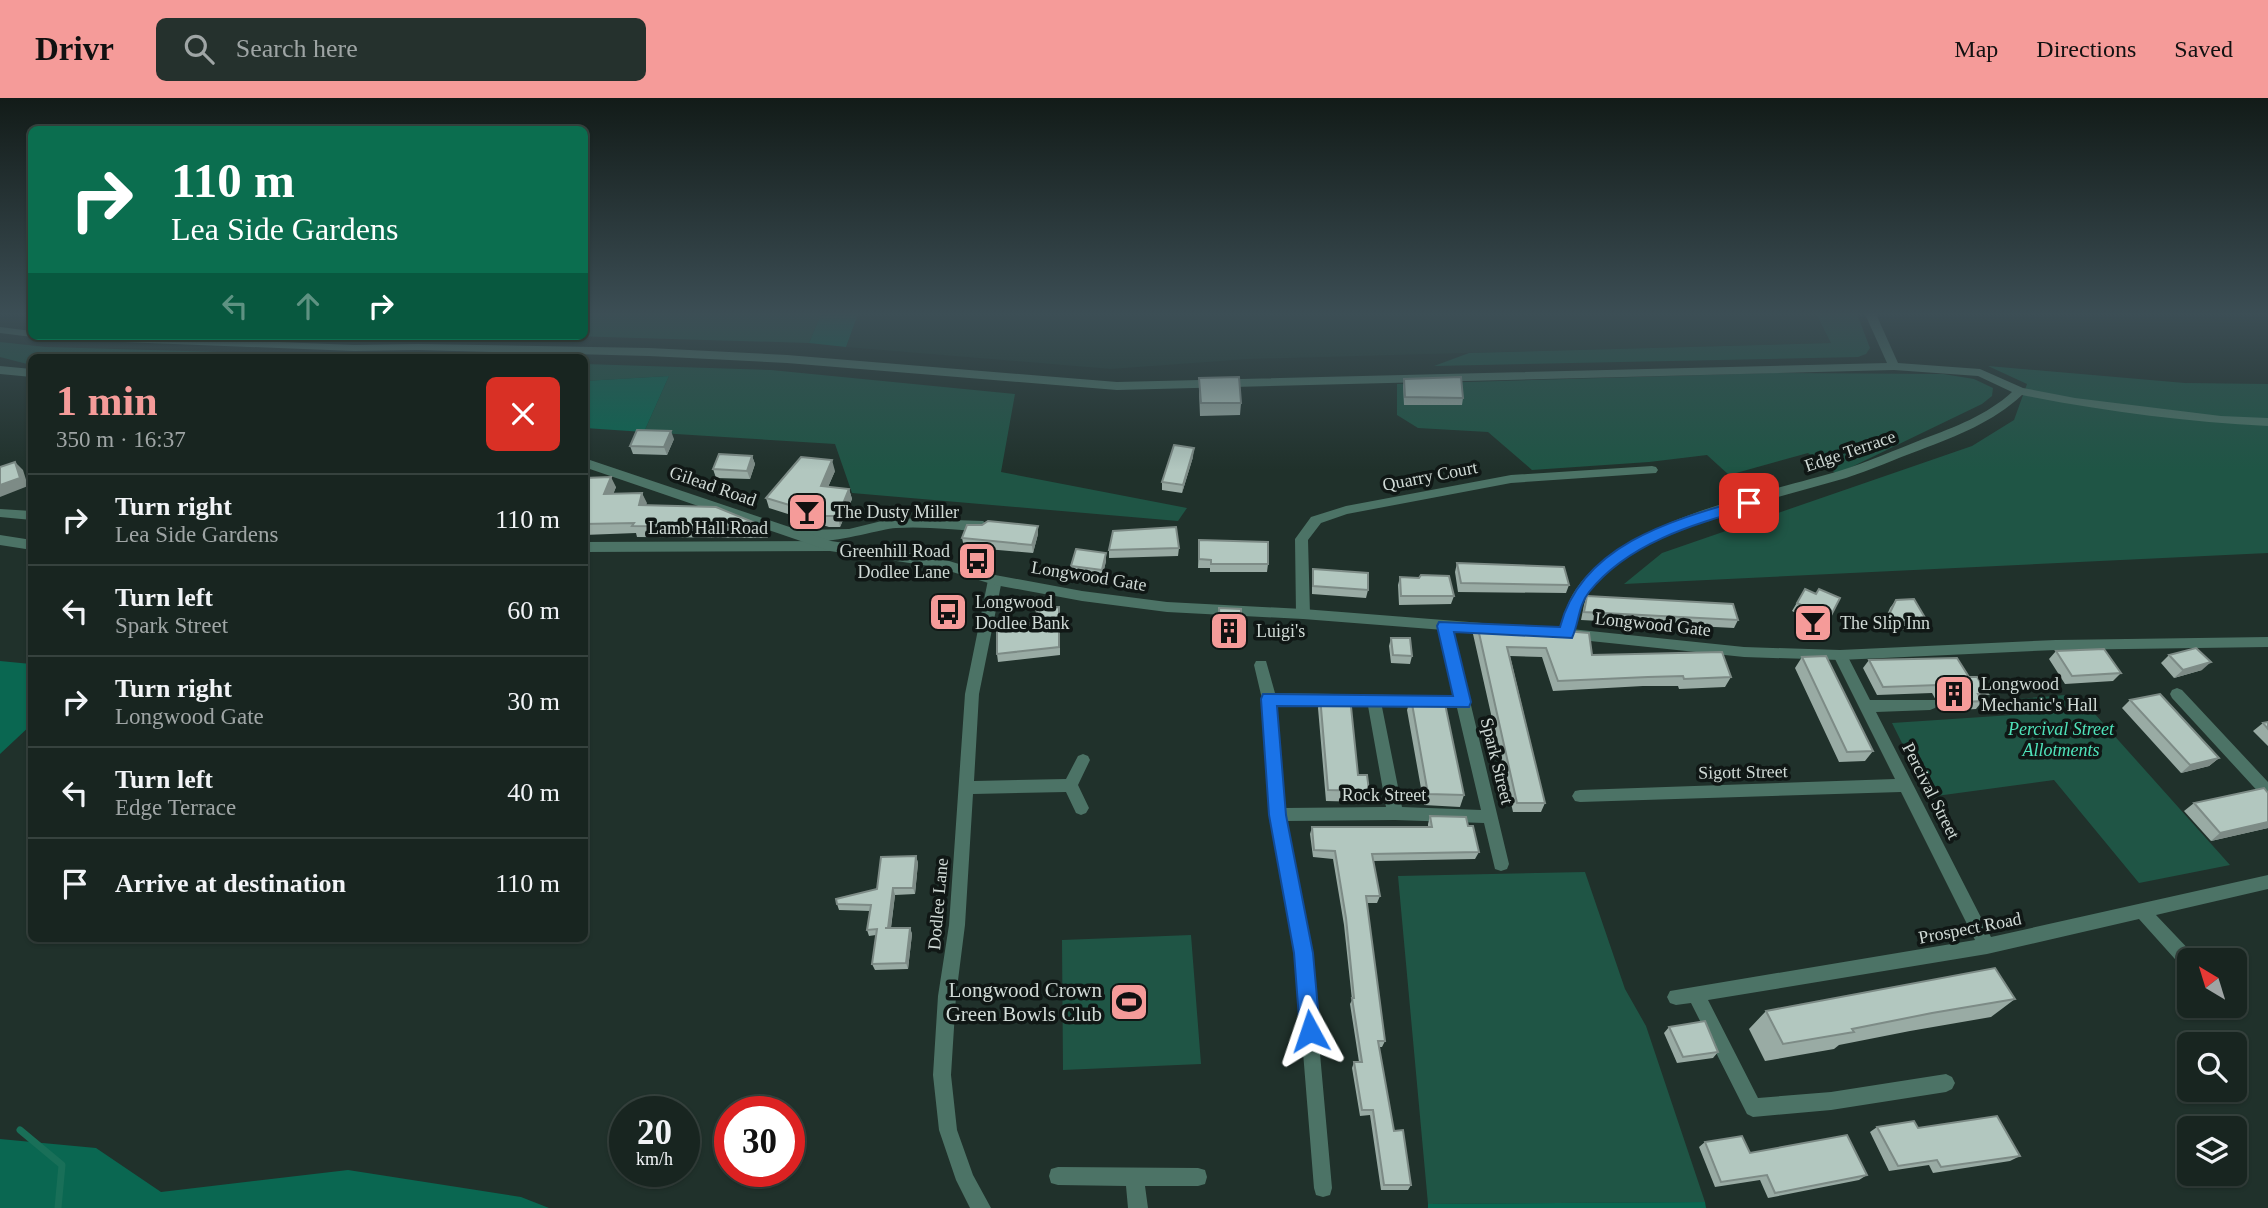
<!DOCTYPE html>
<html lang="en">
<head>
<meta charset="utf-8">
<style>
  body { margin:0; font-family:Georgia,serif; background:#25312d; color:#f1f3f6; height:100vh; display:flex; flex-direction:column; font-size:26px; white-space:nowrap }
  * { box-sizing:border-box; margin:0 }
  p { font-size:23px; color:#9fa5a5 }
  .icon { flex:none; width:38px; height:38px; fill:none; stroke:currentColor; stroke-width:2; stroke-linecap:round; stroke-linejoin:round }
  .map { position:relative; flex:1; overflow:hidden }
  .sheet { position:absolute; left:28px; top:256px; width:560px; height:588px; display:flex; flex-direction:column; background:#182520; border-radius:10px; box-shadow:0 2px 5px #0004,0 0 0 2px #36423e }
  .sheet>* { flex:none }
  .hud { position:absolute; left:28px; top:28px; width:560px; height:214px; border-radius:10px; box-shadow:0 2px 5px #0004,0 0 0 2px #36423e; background:#0b6e4f; color:#fff; overflow:hidden }
  .needle { width:46px; rotate:322deg }
  .buttons { position:absolute; left:2177px; top:850px; display:grid; gap:14px }
  .buttons a { display:grid; place-items:center; width:70px; height:70px; border-radius:10px; background:#182520; box-shadow:0 2px 5px #0004,0 0 0 2px #36423e; font-size:35px }
  .speed { position:absolute; left:609px; top:998px; display:flex; gap:14px; font-size:35px; font-weight:700; text-align:center }
  .speed>* { display:grid; place-content:center; width:91px; height:91px; border-radius:50%; background:#182520; box-shadow:0 2px 5px #0004,0 0 0 2px #36423e; line-height:1 }
  .speed small { font-size:18px; font-weight:400 }
  .speed .limit { border:10px solid #d22; background:#fff; color:#111 }
  .pin { position:absolute; display:grid; place-items:center; width:60px; height:60px; color:#fff; margin:-30px; border-radius:14px; box-shadow:0 4px 10px #0006 }
  .me { position:absolute; width:77px; margin:-38px; rotate:355deg; stroke-linejoin:round; filter:drop-shadow(0 0 5px #0008) }
  .turn { display:flex; align-items:center; gap:24px; height:147px; padding:0 28px; font-size:32px }
  .turn .icon { width:91px; height:91px; stroke-width:2.5 }
  .turn b { display:block; font-size:49px; line-height:60px }
  .lanes { display:flex; align-items:center; height:66px; padding:0 28px; background:#0003; justify-content:center; gap:35px; direction:ltr }
  .lanes .off { opacity:.35 }
  .round { display:grid; place-items:center; flex:none; width:74px; height:74px; border-radius:10px; background:#25312d }
  .head { display:flex; align-items:center; justify-content:space-between; height:119px; padding:0 28px }
  h1 { font-size:42px; font-weight:700; line-height:52px; color:#f59b99 }
  ul { padding:0; list-style:none }
  li { display:flex; align-items:center; gap:21px; height:91px; padding:0 28px; border-top:2px solid #36423e }
  li div { flex:1 }
  li b { display:block; font-size:26px }
  li em { font-style:normal }
  header { display:flex; align-items:center; gap:42px; box-sizing:border-box; height:98px; padding:0 35px; background:#f59b99; color:#111 }
  header strong { font-size:33px }
  nav { display:flex; gap:38px; margin-inline-start:auto; font-size:24px }
  .search { width:490px; height:63px; background:#25312d; display:flex; align-items:center; gap:18px; box-sizing:border-box; padding:0 24px; border-radius:10px; color:#9fa5a5; font-size:26px }
  .map>svg:first-child { display:block }
</style>
</head>
<body>
<header>
<strong>Drivr</strong>
<div class="search"><svg class="icon" aria-label="search" viewBox="0 0 24 24"><circle cx="10" cy="10" r="6"/><path d="M15 15l6 6"/></svg>Search here</div>
<nav><a>Map</a><a>Directions</a><a>Saved</a></nav>
</header>
<div class="map">
<svg width="2268" height="1110" viewBox="0 0 2268 1110">
  <rect width="100%" height="100%" fill="#20312b"/>
  <!-- built -->
  <path fill="#223b33" d="M858 216H1816L1831 245 1248 261 1111 271 846 249Z"/>
  <!-- green -->
  <path fill="#1f5545" d="M585 216H821L809 245 570 238H584Z
    M1816 216H1857L1870 250 1866 256 1858 259 1434 268 1469 255 1831 245Z
    M0 244 46 249 400 259H32L31 267 0 259Z
    M585 266 771 272 1015 296 1001 374 1187 410 1178 423 852 395 835 346 644 334 669 278 585 283Z
    M1988 268 2185 285 2268 286V455L1624 486 1662 455 1972 348 2014 322 2027 286Z
    M1773 275 1943 276 1974 281 1993 290 1992 298 1982 306 1837 376 1808 355 1729 377 1707 357 1649 364 1532 372 1488 334 1418 330 1397 317V286Z
    M2077 596 2230 767 2139 785 2054 682 1929 699 1892 625 2027 616 2018 601Z
    M1585 774 1625 891 1646 928 1705 1104 1428 1106 1398 778Z
    M1191 837 1201 966 1063 972 1062 842Z"/>
  <!-- forest -->
  <path fill="#0a6751" d="M821 216H858L846 249 809 245Z
    M669 278 644 334 585 330 584 283Z
    M0 563 31 566 32 626 0 656Z
    M0 1041 96 1050 161 1094 348 1072 521 1099 549 1110H0Z
    M1705 1104 1706 1110H1428V1106Z"/>
  <g fill="none" stroke-linecap="round" stroke-linejoin="round">
    <!-- stream -->
    <path stroke="#196f58" stroke-width="7" d="M20 1032 62 1067 58 1110"/>
    <!-- minor -->
    <path fill="#4c7366" fill-rule="evenodd" d="M1865 216H1876L1898 265 1980 271 2023 290 2075 300 2221 318 2268 320V328C2186 324 2103 313 2022 297 1993 324 1957 338 1920 352 1895 361 1871 372 1846 380 1777 400 1705 416 1641 451 1620 462 1593 481 1582 503 1578 514 1577 536 1566 540L1559 535C1563 520 1567 504 1576 491 1624 421 1762 396 1839 373 1868 364 1895 352 1923 341 1955 329 1987 317 2012 294L1978 278 1894 272 1117 292 787 265 649 258 418 252 354 253 47 241 41 238H135L354 247 418 246 649 250 787 257 1117 284 1887 265Z
      M0 229 32 233V238H36L32 239 0 235Z
      M1652 368 1656 369 1658 372 1656 375 1511 385 1347 416 1321 425 1308 442 1310 516 1303 521 1296 516 1295 441 1311 419 1346 408 1511 377Z
      M0 411 32 413V422L0 419Z
      M894 420 983 423 989 428 983 433C954 432 925 428 896 430 876 431 812 454 797 437L803 432 849 431Z
      M0 437 32 442V452L0 447Z
      M830 443 837 448 830 453 584 454V444Z
      M995 477 1002 482 979 596 974 683 1066 681 1078 658 1083 656 1088 658 1090 662 1078 687 1089 710 1086 715 1081 717 1076 715 1066 694 973 696 965 827 956 898 951 977 957 1032 973 1077 991 1110H970L956 1082 939 1032 933 977 938 898 949 827 965 596 988 482Z
      M1445 523 1452 528 1509 766 1507 771 1501 773 1495 771 1484 725 1395 722 1286 723 1311 855 1332 1090 1330 1097 1323 1099 1316 1097 1314 1090 1295 855 1269 717 1262 601 1254 567 1256 563H1266L1275 595 1454 598 1438 528ZM1277 607 1368 608 1386 709 1284 710ZM1382 609 1457 610 1481 712 1402 709Z
      M1840 552 1845 553 1870 602H1935L1937 606 1935 610 1930 612 1876 614 1991 839 2268 777V791L2156 817 2195 858 2197 863H2189V872L2183 870 2139 821 1987 856 1708 902 1758 1000 1831 994 1946 976 1952 979 1955 985 1952 991 1946 994 1831 1012 1753 1019 1747 1016 1691 905 1676 907 1670 905 1667 899 1670 893 1975 842 1901 694 1580 704 1575 703 1572 698 1575 693 1580 692 1895 681 1833 557 1835 553Z
      M2177 590 2182 592 2268 684V700L2263 699 2172 600 2170 596 2172 592Z
      M1058 1069 1198 1070 1205 1072 1207 1079 1205 1086 1198 1088H1145L1148 1110H1128L1126 1088 1058 1087 1051 1085 1049 1078 1051 1071Z"/>
    <!-- tertiary -->
    <path fill="#4c7366" fill-rule="evenodd" d="M0 268 32 271V279L0 276Z
      M584 360 831 443 936 459 995 477 1082 493 1167 504 1303 511 1495 526 1502 531 1495 536 1303 521 1167 514 1082 503 995 487 936 469 830 453 584 369Z
      M1571 531 1744 549 1840 552 2056 542 2268 539V549L2056 552 1840 562 1744 559 1571 541 1564 536Z"/>
  </g>
  <!-- wall -->
  <path fill="#99aba4" d="M1199 280 1241 305 1240 317 1200 318 1199 293Z
    M1404 281 1463 300 1462 307H1404L1403 288Z
    M674 341 667 357 633 356 630 348Z
    M752 358 755 366 750 381 716 380 713 371Z
    M1193 359 1182 395 1162 392V384Z
    M835 373 828 389 849 391 852 401 840 429H829L769 410 766 400Z
    M584 380 616 389 613 396 642 395 646 407 765 429 768 440 637 439 636 435 584 437Z
    M1038 436 1033 455 964 449 962 440Z
    M1199 442 1268 466 1267 474H1210V470H1198Z
    M1179 450 1178 458 1109 460V452Z
    M1106 463 1102 480 1072 476 1071 468Z
    M1457 465 1569 487 1566 495 1458 494 1455 474Z
    M1313 471 1368 492 1366 500 1312 496V479Z
    M1400 479 1419 480 1454 498 1451 506 1399 507 1398 487Z
    M1805 491 1823 533 1817 542 1797 532 1804 519 1792 513Z
    M1587 498 1738 522 1734 530 1581 522 1584 507Z
    M1896 502 1927 523 1921 531 1880 533 1890 510Z
    M1219 510 1241 531 1240 543H1219L1218 522Z
    M1060 517V557L998 564 997 556 1033 525Z
    M1477 526 1592 557 1731 579 1725 589 1679 591 1678 588H1643L1553 593 1542 559 1510 558 1545 705 1541 714H1513L1473 536Z
    M1391 540 1412 558 1410 566 1391 565 1389 548Z
    M2056 553 2121 575 2113 583 2065 586 2049 561Z
    M2169 557 2202 572 2174 580 2161 565Z
    M1802 559 1873 653 1865 663 1839 664 1795 570Z
    M1869 562 1969 579 1988 596 1976 611 1942 613 1932 595 1877 597 1863 570Z
    M1320 598 1358 677 1369 693 1366 704 1326 703 1318 610Z
    M1411 600 1464 697 1460 709 1424 707 1407 612Z
    M2130 602 2219 660 2209 668 2181 675 2122 610Z
    M2268 624V648L2253 633 2263 625Z
    M2268 695V730L2211 743 2184 713 2194 705Z
    M1430 718 1468 728 1479 754 1475 761 1373 763 1380 798 1377 805H1367L1385 943 1382 949H1379L1394 1033 1411 1087 1408 1092H1381L1370 1017 1360 1018 1352 970 1354 964H1359L1350 906 1352 902 1344 827 1333 761 1313 759 1310 736 1312 729H1428V726Z
    M916 758 918 765 915 796 895 797 891 830H910L912 836 908 871 875 872 872 866 876 837 869 838 867 832 870 813 839 812 837 806 877 791Z
    M2015 901 1991 919 1910 933 1839 947 1834 951 1765 963 1749 931 1766 913Z
    M1669 929 1718 954 1713 960 1677 965 1664 935Z
    M1877 1029 1918 1030 2020 1058 2010 1063 1933 1075 1929 1067 1889 1073 1870 1034Z
    M1705 1044 1750 1055 1867 1077 1859 1082 1768 1100 1760 1082 1715 1089 1699 1049Z"/>
  <!-- shaded-wall -->
  <path fill="#7d8b86" d="M671 333 674 341 667 357 664 349Z
    M1194 350 1193 359 1182 395 1183 387Z
    M752 358 755 366 750 381 747 373Z
    M832 362 835 373 824 398 821 388Z
    M15 364 23 372 28 388 0 399V387Z
    M611 379 616 389 609 407 604 396Z
    M849 391 852 401 840 429 838 418Z
    M642 395 647 405 643 417 639 407Z
    M1038 428V436L1033 455 1032 447Z
    M1106 455V463L1102 480V472Z
    M2211 564 2202 572 2174 580 2183 572Z
    M2219 660 2209 668 2181 675 2190 667Z
    M2268 724V730L2211 743 2220 735Z
    M916 758 918 765 915 796 913 790Z
    M893 790 895 797 890 836 888 830Z
    M910 830 912 836 908 871 906 865Z"/>
  <!-- building -->
  <path fill="#b2c7bf" stroke="#7d8b86" stroke-width="2" d="M1239 279 1241 305H1201L1199 280Z
    M1461 279 1463 300 1405 299 1404 281Z
    M637 332 671 333 664 349 630 348Z
    M1174 347 1194 350 1183 387 1162 384Z
    M719 356 752 358 747 373 713 371Z
    M801 359 832 362 821 388 849 391 838 418H826L766 400Z
    M15 364 20 380 0 387V369Z
    M611 379 604 396 642 395 639 407 716 409 765 429 632 428 634 425 584 426V380Z
    M988 423 1038 428 1032 447 962 440 967 427H982Z
    M1176 429 1179 450 1109 452 1113 433Z
    M1199 442 1268 444V466H1211V462L1199 461Z
    M1076 451 1106 455 1102 472 1071 468Z
    M1457 465 1564 469 1569 487 1461 485Z
    M1313 471 1368 475V492L1313 488Z
    M1421 477 1449 478 1454 498H1401L1400 479 1419 480Z
    M1805 491 1816 496 1819 491 1840 500 1823 533 1802 524 1810 511 1797 505Z
    M1587 498 1733 506 1738 522 1584 514Z
    M1914 501 1927 523 1885 525 1896 502Z
    M1059 509V549L997 556V528L1033 525 1032 517 1037 516 1036 510Z
    M1219 510 1241 511V531H1220Z
    M1477 526 1589 535 1592 557 1722 554 1731 579 1684 581 1683 578 1648 579 1558 583 1546 550 1507 549 1545 705H1517Z
    M1391 540H1410L1412 558 1393 557Z
    M2196 550 2211 564 2183 572 2169 557Z
    M2104 551 2121 575 2072 578 2056 553Z
    M1826 558 1873 653 1847 654 1802 559Z
    M1957 560 1969 579H1977L1988 596H1978L1982 603 1948 605 1938 587 1883 589 1869 562Z
    M2160 596 2219 660 2190 667 2130 602Z
    M1320 598 1350 599 1358 677H1367L1369 693 1328 692Z
    M1411 600 1444 601 1464 697 1428 696Z
    M2268 624V631L2263 625Z
    M2264 690 2268 695V724L2220 735 2194 705Z
    M1430 718 1466 719 1468 728H1473L1479 754 1372 756 1380 798H1366L1385 943H1378L1394 1033 1403 1032 1411 1087H1384L1373 1012H1362L1354 964H1362L1352 900H1354L1346 820 1335 753 1314 752 1312 729H1432Z
    M916 758 913 790H893L888 830H885H910L906 865 872 866 877 831 867 832 871 807 837 806 836 801 877 791 881 759Z
    M1995 870 2015 901 1932 915 1852 931 1854 934 1783 946 1766 913Z
    M1705 923 1718 954 1683 959 1669 929Z
    M1997 1018 2020 1058 1941 1069 1937 1062 1898 1068 1877 1029 1914 1023 1918 1030Z
    M1847 1037 1867 1077 1775 1095 1767 1077 1721 1084 1705 1044 1742 1038 1750 1055Z"/>
  <!-- sky -->
  <linearGradient id="sky" x2="0" y2="1"><stop stop-color="#121b18"/><stop offset="0.58" stop-color="#3c4e55"/><stop offset="1" stop-color="#3c4e55" stop-opacity="0"/></linearGradient>
  <rect width="2268" height="372" fill="url(#sky)"/>
  <!-- route -->
  <path fill="#1a73e8" stroke="#114b97" stroke-width="2" d="M1749 400 1754 401 1756 405 1754 409C1695 426 1629 444 1589 494 1578 508 1579 525 1572 540L1454 534 1471 604 1469 609 1277 608 1286 717 1313 855 1320 933 1317 940 1310 943 1303 940 1300 933 1294 855 1269 717 1261 601 1263 596 1453 598 1437 528 1439 524 1560 529C1582 445 1676 421 1749 400Z"/>
  <!-- icons -->
  <defs>
    <symbol id="bar-square" viewBox="-11 -11 22 22"><rect x="-9" y="-9" width="18" height="18" rx="4" fill="#f59b99" stroke="#101715"/><path d="M-6-5H6L.8 .8V4.5H3.5V6h-7V4.5H-.8V.8Z" fill="#111"/></symbol>
    <symbol id="bus-square" viewBox="-11 -11 22 22"><rect x="-9" y="-9" width="18" height="18" rx="4" fill="#f59b99" stroke="#101715"/><path d="M-5-6H5V4H4V6H2V4H-2V6H-4V4H-5ZM-3.5-4V0h7V-4ZM-3.5 1.2v1.5H-2V1.2ZM2 1.2v1.5H3.5V1.2Z" fill="#111"/></symbol>
    <symbol id="building-square" viewBox="-11 -11 22 22"><rect x="-9" y="-9" width="18" height="18" rx="4" fill="#f59b99" stroke="#101715"/><path d="M-4-6H4V6H1V3H-1V6H-4ZM-2.5-4.3h1.7v1.8h-1.7ZM.8-4.3h1.7v1.8H.8ZM-2.5-1h1.7V.8h-1.7ZM.8-1h1.7V.8H.8Z" fill="#111"/></symbol>
    <symbol id="stadium-square" viewBox="-11 -11 22 22"><rect x="-9" y="-9" width="18" height="18" rx="4" fill="#f59b99" stroke="#101715"/><path d="M0-5a6.5 5 0 1 0 0 10a6.5 5 0 1 0 0-10ZM-3.5-1.8h7v3.6h-7Z" fill="#111"/></symbol>
  </defs>
  <g fill-rule="evenodd">
    <use href="#bar-square" x="785" y="392" width="44" height="44"/>
    <use href="#bus-square" x="955" y="441" width="44" height="44"/>
    <use href="#bus-square" x="926" y="492" width="44" height="44"/>
    <use href="#bar-square" x="1791" y="503" width="44" height="44"/>
    <use href="#building-square" x="1207" y="511" width="44" height="44"/>
    <use href="#building-square" x="1932" y="574" width="44" height="44"/>
    <use href="#stadium-square" x="1107" y="882" width="44" height="44"/>
  </g>
  <g text-anchor="middle" stroke-width="7" stroke-linejoin="round" paint-order="stroke">
    <!-- street labels -->
    <g font-size="18" fill="#d0dad6" stroke="#101715">
      <text transform="translate(1850 353) rotate(-19)" y="6">Edge Terrace</text>
      <text transform="translate(1430 378) rotate(-11)" y="6">Quarry Court</text>
      <text transform="translate(713 388) rotate(19)" y="6">Gilead Road</text>
      <text x="708" y="436">Lamb Hall Road</text>
      <text transform="translate(1089 478) rotate(9)" y="6">Longwood Gate</text>
      <text transform="translate(1653 526) rotate(6)" y="6">Longwood Gate</text>
      <text transform="translate(1497 663) rotate(76)" y="6">Spark Street</text>
      <text transform="translate(1743 674) rotate(-1)" y="6">Sigott Street</text>
      <text transform="translate(1931 693) rotate(63)" y="6">Percival Street</text>
      <text x="1384" y="703">Rock Street</text>
      <text transform="translate(938 806) rotate(-85)" y="6">Dodlee Lane</text>
      <text transform="translate(1970 830) rotate(-11)" y="6">Prospect Road</text>
    </g>
    <!-- poi labels -->
    <g font-size="18" fill="#d0dad6" stroke="#101715" text-anchor="start">
      <text x="834" y="420">The Dusty Miller</text>
      <text x="950" y="459" text-anchor="end">Greenhill Road<tspan x="950" dy="21">Dodlee Lane</tspan></text>
      <text x="975" y="510">Longwood<tspan x="975" dy="21">Dodlee Bank</tspan></text>
      <text x="1840" y="531">The Slip Inn</text>
      <text x="1256" y="539">Luigi's</text>
      <text x="1981" y="592">Longwood<tspan x="1981" dy="21">Mechanic's Hall</tspan></text>
    </g>
    <!-- park labels -->
    <g font-size="18" font-style="italic" fill="#4fe3ba" stroke="#101715">
      <text x="2061" y="637">Percival Street<tspan x="2061" dy="21">Allotments</tspan></text>
    </g>
    <!-- near-poi labels -->
    <g font-size="21" fill="#d0dad6" stroke="#101715" text-anchor="end">
      <text x="1102" y="899">Longwood Crown<tspan x="1102" dy="24">Green Bowls Club</tspan></text>
    </g>
  </g>
</svg>
<div class="buttons">
<a><svg class="needle" viewBox="-14 -14 28 28"><path d="M0-13l5 13h-10z" fill="#e53935"/><path d="M0 13l5-13h-10z" fill="#9fa5a5"/></svg></a>
<a><svg class="icon" aria-label="search" viewBox="0 0 24 24"><circle cx="10" cy="10" r="6"/><path d="M15 15l6 6"/></svg></a>
<a><svg class="icon" aria-label="layers" viewBox="0 0 24 24"><path d="M12 4l9 5-9 5-9-5zM3 14l9 5 9-5"/></svg></a>
</div>
<div class="speed"><div>20<small>km/h</small></div><div class="limit">30</div></div>
<div class="pin" style="left:1749px;top:405px;background:#d93025"><svg class="icon" aria-label="arrive" viewBox="0 0 24 24"><path d="M6 21V4h12l-3 4 3 4H6"/></svg></div>
<svg class="me" style="left:1310px;top:933px" viewBox="-20 -20 40 40"><path d="M0-17L14 15 0 8-14 15z" fill="#1a73e8" stroke="#fff" stroke-width="4"/></svg>
<div class="hud">
<div class="turn"><svg class="icon" aria-label="right" viewBox="0 0 24 24"><path d="M7 20v-9h11M14 6l5 5-5 5"/></svg><div><b>110 m</b>Lea Side Gardens</div></div>
<div class="lanes"><svg class="icon off" aria-label="left" viewBox="0 0 24 24"><path d="M17 20v-9H6M10 6l-5 5 5 5"/></svg><svg class="icon off" aria-label="ahead" viewBox="0 0 24 24"><path d="M12 20V5M6 11l6-6 6 6"/></svg><svg class="icon" aria-label="right" viewBox="0 0 24 24"><path d="M7 20v-9h11M14 6l5 5-5 5"/></svg></div>
</div>
<section class="sheet">
<div class="head"><div><h1>1 min</h1><p>350 m · 16:37</p></div><a class="round" style="background:#d93025;color:#fff"><svg class="icon" aria-label="close" viewBox="0 0 24 24"><path d="M6 6l12 12M18 6L6 18"/></svg></a></div>
<ul>
<li><svg class="icon" aria-label="right" viewBox="0 0 24 24"><path d="M7 20v-9h11M14 6l5 5-5 5"/></svg><div><b>Turn right</b><p>Lea Side Gardens</p></div><em>110 m</em></li>
<li><svg class="icon" aria-label="left" viewBox="0 0 24 24"><path d="M17 20v-9H6M10 6l-5 5 5 5"/></svg><div><b>Turn left</b><p>Spark Street</p></div><em>60 m</em></li>
<li><svg class="icon" aria-label="right" viewBox="0 0 24 24"><path d="M7 20v-9h11M14 6l5 5-5 5"/></svg><div><b>Turn right</b><p>Longwood Gate</p></div><em>30 m</em></li>
<li><svg class="icon" aria-label="left" viewBox="0 0 24 24"><path d="M17 20v-9H6M10 6l-5 5 5 5"/></svg><div><b>Turn left</b><p>Edge Terrace</p></div><em>40 m</em></li>
<li><svg class="icon" aria-label="arrive" viewBox="0 0 24 24"><path d="M6 21V4h12l-3 4 3 4H6"/></svg><div><b>Arrive at destination</b></div><em>110 m</em></li>
</ul>
</section>
</div>
</body>
</html>
